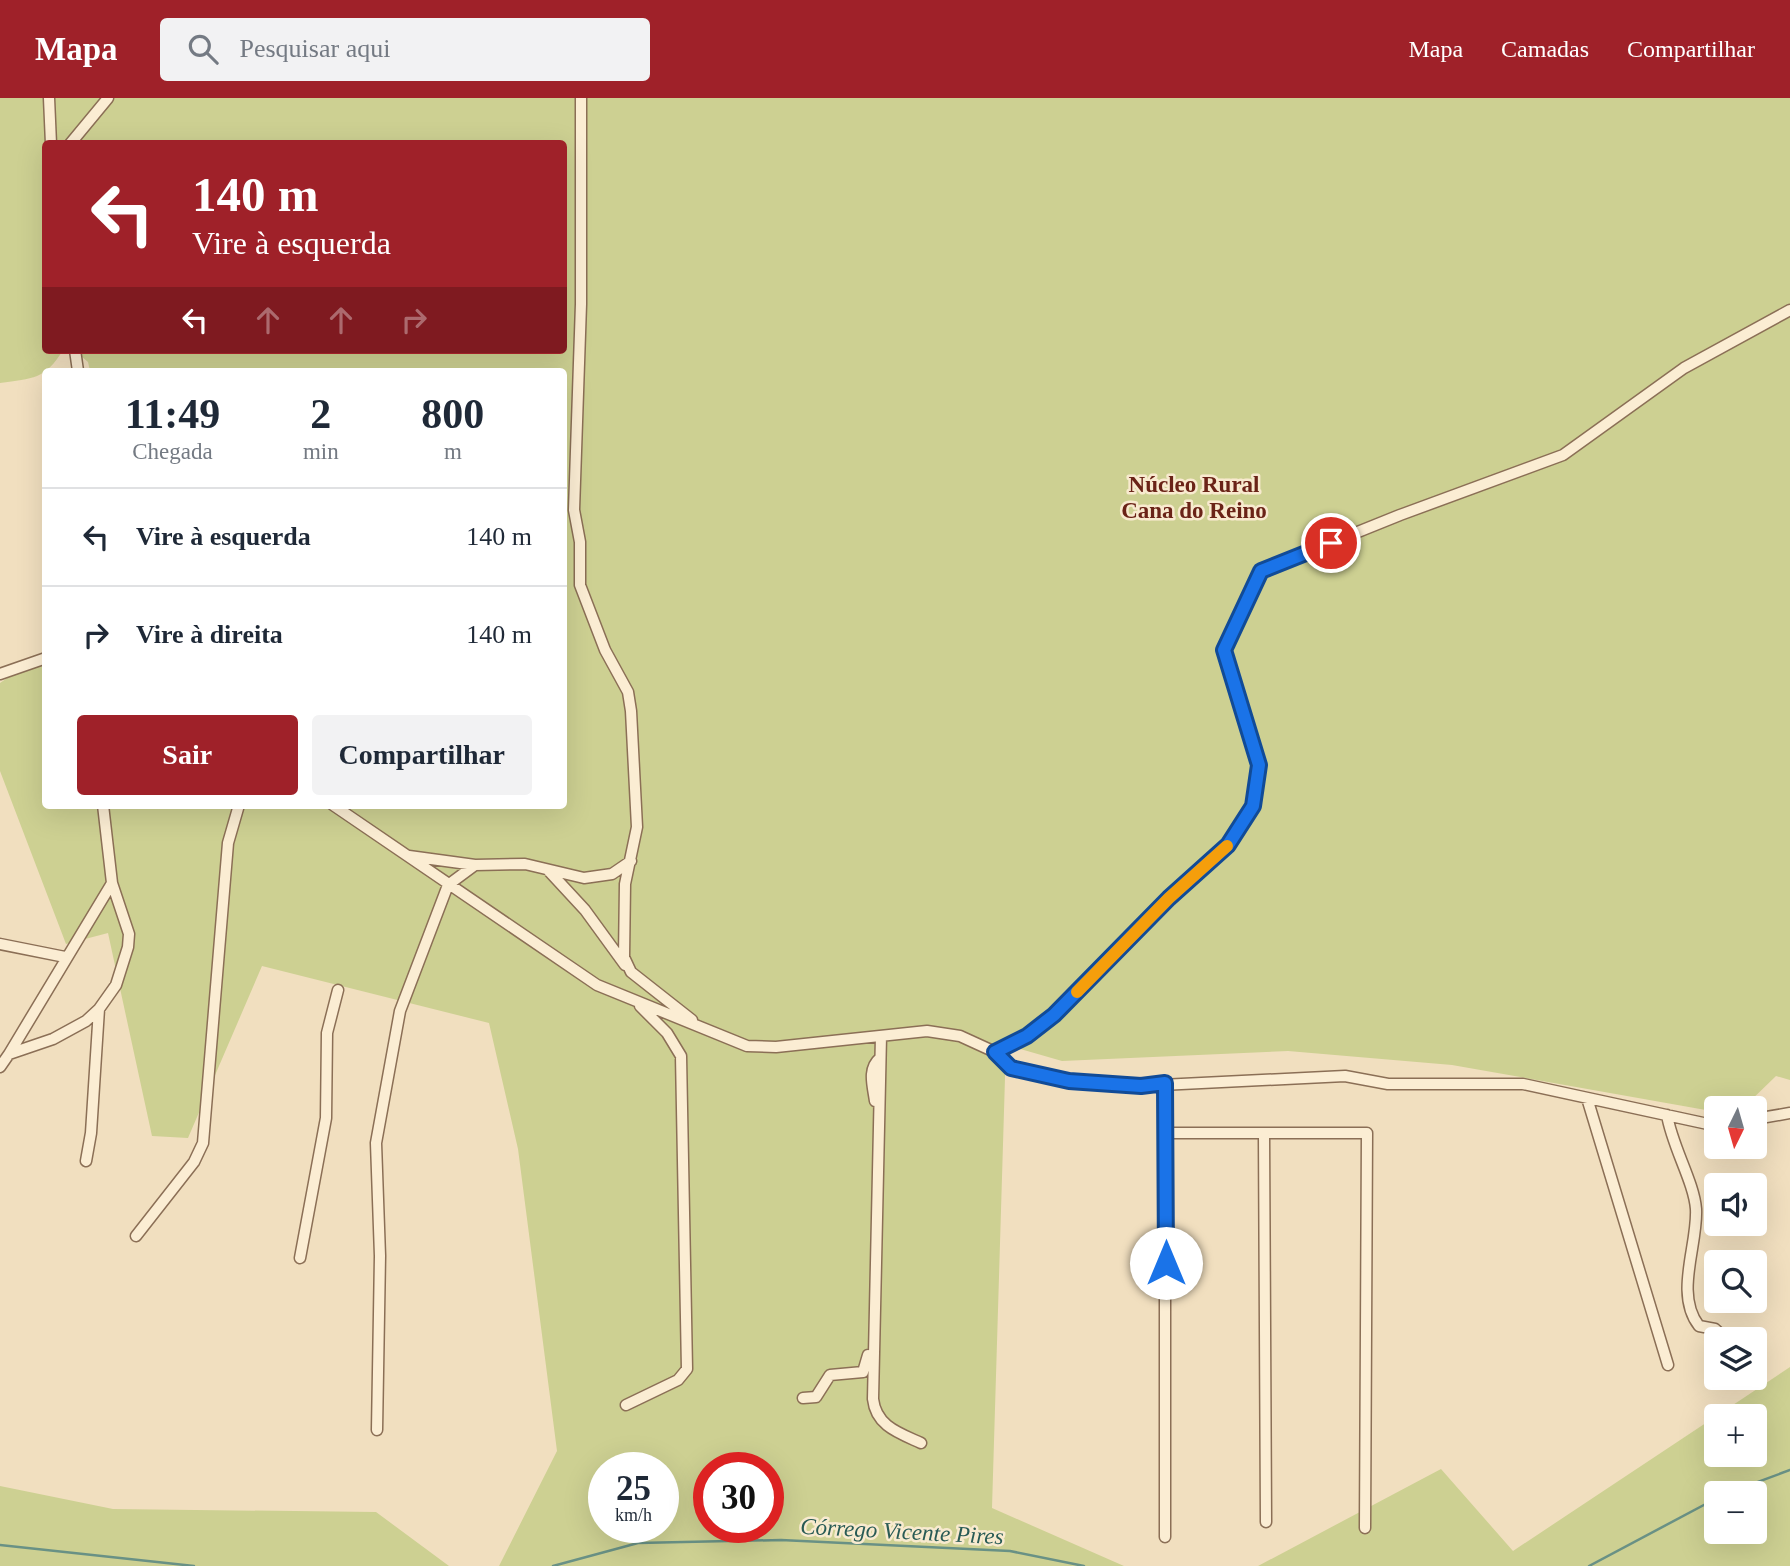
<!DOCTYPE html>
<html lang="pt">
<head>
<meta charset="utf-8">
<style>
  body { margin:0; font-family:Georgia,serif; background:#f2f2f3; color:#1f2937; height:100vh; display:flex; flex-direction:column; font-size:26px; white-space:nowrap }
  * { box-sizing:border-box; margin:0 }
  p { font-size:23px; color:#747a83 }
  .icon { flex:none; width:38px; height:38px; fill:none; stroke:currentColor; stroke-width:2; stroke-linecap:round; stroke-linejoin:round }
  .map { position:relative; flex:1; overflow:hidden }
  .drawer { position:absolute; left:42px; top:270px; width:525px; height:441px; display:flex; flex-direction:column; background:#fff; border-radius:7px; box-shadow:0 7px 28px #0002 }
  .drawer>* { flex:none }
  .hud { position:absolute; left:42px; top:42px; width:525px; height:214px; border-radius:7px; box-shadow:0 7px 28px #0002; background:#9f2129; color:#fff; overflow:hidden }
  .needle { width:46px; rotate:185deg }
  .controls { position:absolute; left:1704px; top:998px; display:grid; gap:14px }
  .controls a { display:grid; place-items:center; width:63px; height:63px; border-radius:7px; background:#fff; box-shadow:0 7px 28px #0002; font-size:35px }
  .speed { position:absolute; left:588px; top:1354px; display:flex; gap:14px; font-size:35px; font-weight:700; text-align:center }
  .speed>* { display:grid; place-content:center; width:91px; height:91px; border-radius:50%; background:#fff; box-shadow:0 7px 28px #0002; line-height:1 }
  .speed small { font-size:18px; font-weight:400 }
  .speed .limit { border:10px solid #d22; background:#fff; color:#111 }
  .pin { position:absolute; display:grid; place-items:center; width:60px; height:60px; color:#fff; margin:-30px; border:4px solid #fff; border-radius:50%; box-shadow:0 2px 7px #0007 }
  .me { position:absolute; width:77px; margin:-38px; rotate:0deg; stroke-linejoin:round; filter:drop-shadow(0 0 5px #0008) }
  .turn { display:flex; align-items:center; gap:24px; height:147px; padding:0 35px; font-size:32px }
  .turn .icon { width:91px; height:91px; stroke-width:2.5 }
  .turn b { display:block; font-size:49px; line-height:60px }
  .lanes { display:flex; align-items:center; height:66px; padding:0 35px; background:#0003; justify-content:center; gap:35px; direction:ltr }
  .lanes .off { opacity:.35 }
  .eta { display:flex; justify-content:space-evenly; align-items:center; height:119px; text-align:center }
  .eta b { font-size:42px; font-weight:800; line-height:49px }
  .button { display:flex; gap:14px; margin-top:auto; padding:14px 35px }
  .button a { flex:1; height:80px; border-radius:7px; background:#9f2129; color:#fff; font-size:28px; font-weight:800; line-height:80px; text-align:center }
  .button a+a { background:#f2f2f3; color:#1f2937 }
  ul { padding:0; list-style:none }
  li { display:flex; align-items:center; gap:21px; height:98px; padding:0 35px; border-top:2px solid #e0e1e3 }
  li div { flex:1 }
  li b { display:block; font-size:26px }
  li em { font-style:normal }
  header { display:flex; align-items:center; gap:42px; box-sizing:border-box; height:98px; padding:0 35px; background:#9f2129; color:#fff }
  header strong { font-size:33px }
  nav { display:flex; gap:38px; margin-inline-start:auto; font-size:24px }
  .search { width:490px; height:63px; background:#f2f2f3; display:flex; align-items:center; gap:18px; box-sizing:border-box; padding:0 24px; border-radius:7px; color:#747a83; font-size:26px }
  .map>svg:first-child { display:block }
</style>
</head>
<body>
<header>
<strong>Mapa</strong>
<div class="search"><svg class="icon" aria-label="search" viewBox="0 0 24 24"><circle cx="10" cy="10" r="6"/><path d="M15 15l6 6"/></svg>Pesquisar aqui</div>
<nav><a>Mapa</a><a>Camadas</a><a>Compartilhar</a></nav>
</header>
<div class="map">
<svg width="1790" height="1468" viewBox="0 0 1790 1468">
  <rect width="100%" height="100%" fill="#f1dfbf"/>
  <!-- green -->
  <path fill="#cdd092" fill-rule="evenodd" d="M0 0H1790V982L1776 978 1743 1010H1717V1014L1452 967 1288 953 1062 963 1006 947 992 1410 1124 1468H499L557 1353 518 1051 489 925 262 868 188 1040 152 1038 108 835 66 846 0 673V585L45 554 46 707H564V273H90L88 264 74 252H564V46H46V252H63C45 282 33 280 0 285ZM604 1370H663V1430H604ZM709 1370H768V1430H709Z
    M1790 1269V1468H1258L1441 1371 1513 1453ZM1717 1318H1755V1356H1717ZM1717 1395H1755V1433H1717Z
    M0 1388 113 1411 376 1414 449 1468H0Z"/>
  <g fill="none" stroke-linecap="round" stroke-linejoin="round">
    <!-- stream -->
    <path stroke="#699185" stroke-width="2.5" d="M1728 1395 1790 1372
      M0 1447 194 1468
      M553 1468 638 1445 781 1442 1010 1453 1084 1468
      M1589 1468 1717 1400"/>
    <defs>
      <path id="minor" d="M49 0 51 46
        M581 0V206L574 412 580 444V487L605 552 628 594 631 613 637 729 625 786 624 859 631 874 692 922
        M70 46 108 0
        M75 252 78 273
        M0 576 46 560
        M333 707 597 887 747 948 776 949 927 933 960 938 995 954 1011 970 1069 983 1141 988 1345 978 1388 986H1523L1717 1028
        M409 758 475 767
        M548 772 585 812 625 867
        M0 846 65 859
        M881 938 873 1301C876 1328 899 1335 921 1345
        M995 954 1027 938 1054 917 1169 800 1229 747 1253 708 1259 667 1224 552 1261 473 1400 417 1563 357 1684 270 1790 212
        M9 956 112 785
        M0 969 9 956 53 941 86 923 99 911 116 887 128 849 129 836 112 785 103 707
        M1165 985V1439
        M1587 1000 1668 1267
        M875 1003C873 988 867 971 880 960
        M1667 1017C1672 1048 1694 1084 1696 1111 1698 1147 1674 1196 1699 1228L1715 1231 1726 1241
        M1755 1021 1790 1015
        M1165 1035H1367L1365 1430
        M1264 1036 1266 1424
        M86 1063 91 1035 99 911
        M136 1138 194 1064 203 1045 228 745 239 707
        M300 1160 326 1020 327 935 338 892
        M803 1300 816 1299 830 1277 863 1274 868 1257
        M626 1307 678 1282 687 1271 681 958 667 935 640 908
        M377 1332 380 1158 376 1045 400 913 448 787 475 767 525 766 584 780 612 776 631 763"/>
    </defs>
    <!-- minor casing -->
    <use href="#minor" stroke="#8b6f56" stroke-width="13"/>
    <!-- minor -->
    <use href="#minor" stroke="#fbedd3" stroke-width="10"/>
  </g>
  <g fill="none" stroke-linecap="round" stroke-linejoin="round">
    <defs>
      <path id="route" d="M1166 1165 1165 985 1141 988 1069 983 1011 970 995 954 1027 938 1054 917 1169 800 1228 747 1253 708 1259 667 1224 552 1261 473 1331 445"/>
    </defs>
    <!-- route casing -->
    <use href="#route" stroke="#114b97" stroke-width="18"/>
    <!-- route -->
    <use href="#route" stroke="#1a73e8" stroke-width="12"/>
    <!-- slow -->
    <path stroke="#f59e0b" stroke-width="12" d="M1077 894 1169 800 1227 748"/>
  </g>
  <g text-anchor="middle" stroke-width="5" stroke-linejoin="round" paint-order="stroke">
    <!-- neighbourhood labels -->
    <g font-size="23" font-weight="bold" fill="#6a2317" stroke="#f8eacf">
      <text x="1194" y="394">Núcleo Rural<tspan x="1194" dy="26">Cana do Reino</tspan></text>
    </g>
    <!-- water labels -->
    <g font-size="23" font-style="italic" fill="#295b55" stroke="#f8eacf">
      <text transform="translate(902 1433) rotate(3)" y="8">Córrego Vicente Pires</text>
    </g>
  </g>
</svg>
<div class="controls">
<a><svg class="needle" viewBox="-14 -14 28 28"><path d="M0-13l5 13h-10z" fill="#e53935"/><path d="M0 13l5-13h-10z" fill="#747a83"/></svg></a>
<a><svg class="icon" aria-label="sound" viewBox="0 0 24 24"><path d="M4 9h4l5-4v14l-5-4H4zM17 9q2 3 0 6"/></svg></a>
<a><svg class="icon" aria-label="search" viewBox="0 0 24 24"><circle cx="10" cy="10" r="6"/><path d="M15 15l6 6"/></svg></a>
<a><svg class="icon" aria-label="layers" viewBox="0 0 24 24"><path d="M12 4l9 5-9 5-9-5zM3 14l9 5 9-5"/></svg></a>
<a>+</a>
<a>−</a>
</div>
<div class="speed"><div>25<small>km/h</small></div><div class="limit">30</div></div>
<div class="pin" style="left:1331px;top:445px;background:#d93025"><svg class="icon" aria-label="arrive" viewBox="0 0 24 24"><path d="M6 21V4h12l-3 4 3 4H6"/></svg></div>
<svg class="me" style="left:1166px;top:1165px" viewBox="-20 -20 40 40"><circle r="19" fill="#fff"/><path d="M0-13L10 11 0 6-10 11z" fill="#1a73e8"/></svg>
<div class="hud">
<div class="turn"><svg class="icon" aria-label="left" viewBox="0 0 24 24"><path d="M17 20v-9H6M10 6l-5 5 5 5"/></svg><div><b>140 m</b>Vire à esquerda</div></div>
<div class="lanes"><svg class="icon" aria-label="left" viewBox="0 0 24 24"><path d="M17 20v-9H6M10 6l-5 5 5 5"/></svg><svg class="icon off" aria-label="ahead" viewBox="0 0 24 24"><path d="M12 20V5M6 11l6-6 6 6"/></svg><svg class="icon off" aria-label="ahead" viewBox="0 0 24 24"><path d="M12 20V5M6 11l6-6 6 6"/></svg><svg class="icon off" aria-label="right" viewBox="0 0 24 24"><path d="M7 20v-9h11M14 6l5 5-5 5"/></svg></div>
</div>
<section class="drawer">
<div class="eta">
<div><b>11:49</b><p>Chegada</p></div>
<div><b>2</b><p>min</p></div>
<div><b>800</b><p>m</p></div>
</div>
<ul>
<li><svg class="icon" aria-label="left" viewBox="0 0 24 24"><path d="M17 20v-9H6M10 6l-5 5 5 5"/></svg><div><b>Vire à esquerda</b></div><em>140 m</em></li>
<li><svg class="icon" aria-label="right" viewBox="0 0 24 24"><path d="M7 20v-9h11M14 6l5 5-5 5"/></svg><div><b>Vire à direita</b></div><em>140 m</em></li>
</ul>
<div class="button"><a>Sair</a><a>Compartilhar</a></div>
</section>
</div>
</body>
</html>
